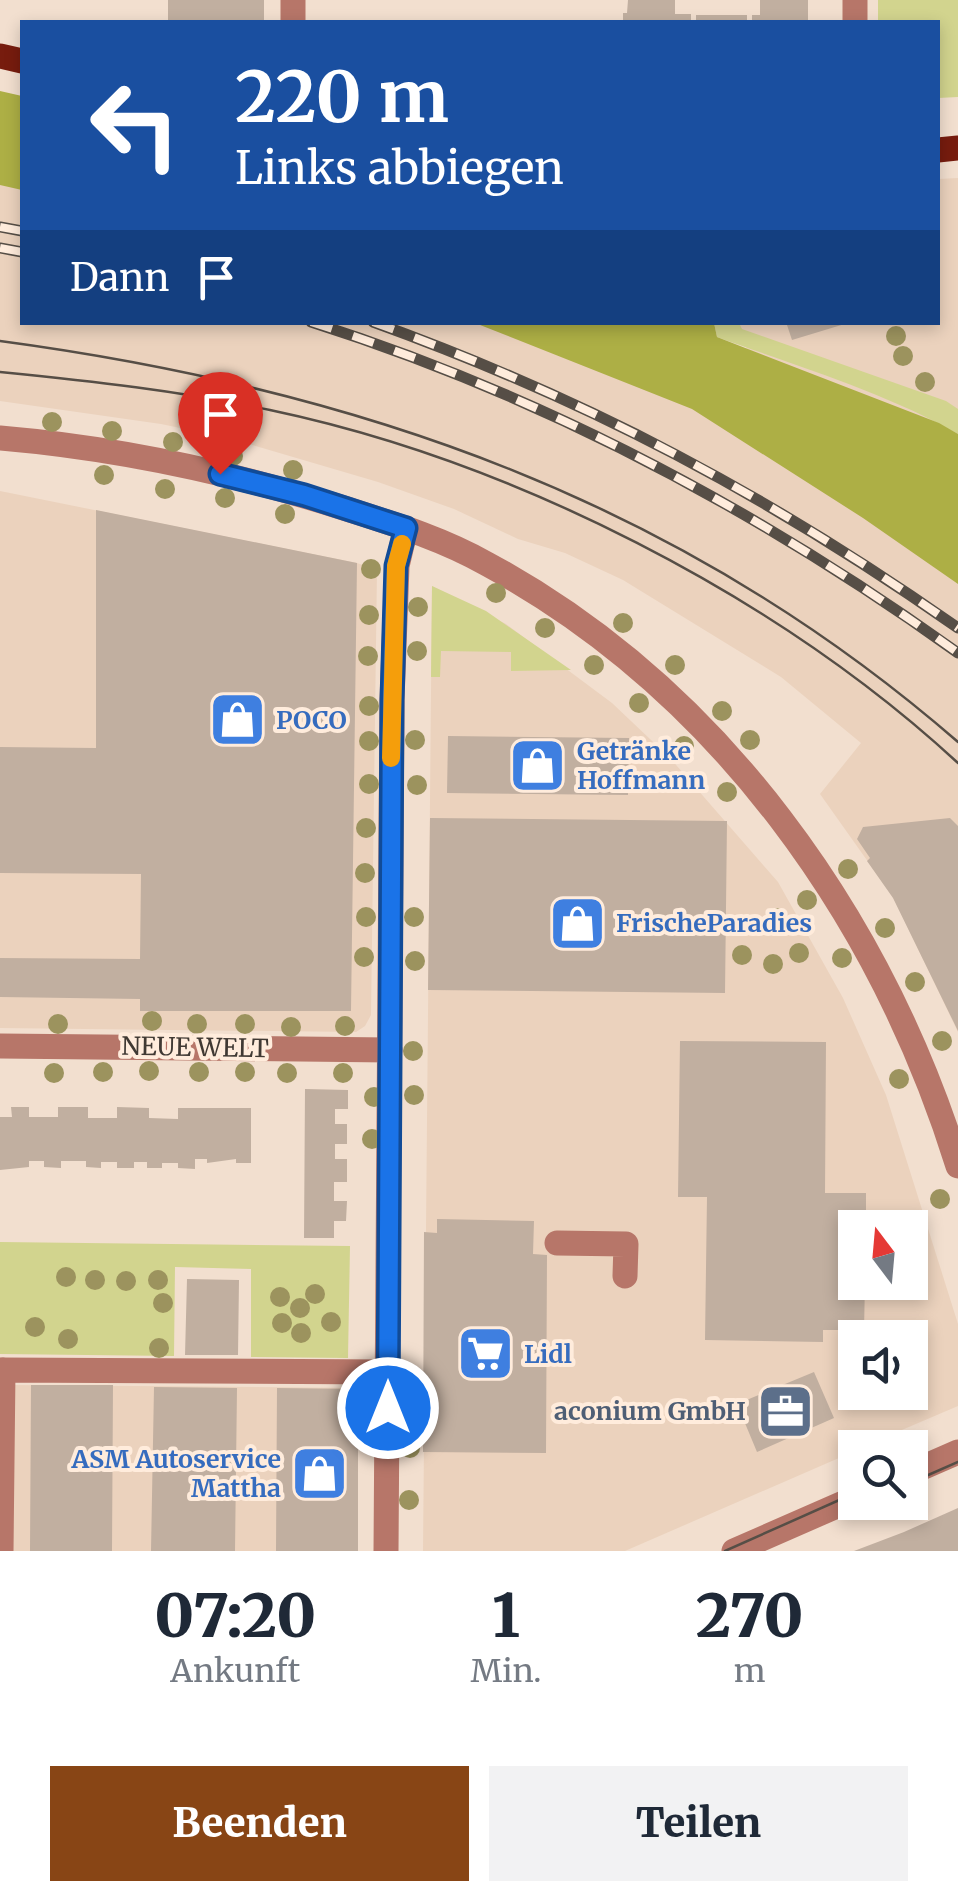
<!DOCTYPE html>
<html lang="de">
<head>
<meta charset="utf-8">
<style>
  body { margin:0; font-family:Merriweather,serif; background:#f2f2f3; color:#1f2937; height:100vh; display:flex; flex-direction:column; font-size:38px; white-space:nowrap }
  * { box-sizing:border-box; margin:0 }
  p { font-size:32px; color:#747a83 }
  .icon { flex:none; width:55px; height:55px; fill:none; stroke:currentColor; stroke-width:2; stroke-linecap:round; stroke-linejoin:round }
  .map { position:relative; height:1551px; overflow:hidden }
  .drawer { display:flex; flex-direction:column; background:#fff; flex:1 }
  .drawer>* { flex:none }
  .hud { position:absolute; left:20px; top:20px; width:920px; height:305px; border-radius:0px; box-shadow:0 5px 15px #0003; background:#1a4fa0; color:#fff; overflow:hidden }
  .needle { width:65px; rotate:344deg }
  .tools { position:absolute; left:838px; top:1210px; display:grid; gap:20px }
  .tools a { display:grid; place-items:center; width:90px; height:90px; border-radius:0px; background:#fff; box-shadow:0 5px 15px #0003; font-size:50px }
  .pin { position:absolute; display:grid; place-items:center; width:85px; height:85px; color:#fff; margin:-102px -42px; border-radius:50% 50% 50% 0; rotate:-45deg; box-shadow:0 0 10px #0007 }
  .pin .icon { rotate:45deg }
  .me { position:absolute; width:110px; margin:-55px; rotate:0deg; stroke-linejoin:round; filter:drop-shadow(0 0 8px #0008) }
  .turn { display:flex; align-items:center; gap:35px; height:210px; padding:0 50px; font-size:45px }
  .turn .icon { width:130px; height:130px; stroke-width:2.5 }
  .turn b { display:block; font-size:70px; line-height:85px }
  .then { display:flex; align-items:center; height:95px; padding:0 50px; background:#0003; gap:20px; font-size:38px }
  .eta { display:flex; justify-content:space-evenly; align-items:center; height:170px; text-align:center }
  .eta b { font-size:60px; font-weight:800; line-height:70px }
  .button { display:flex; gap:20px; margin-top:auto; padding:20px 50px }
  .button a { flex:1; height:115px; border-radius:0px; background:#884515; color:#fff; font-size:40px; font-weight:800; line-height:115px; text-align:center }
  .button a+a { background:#f2f2f3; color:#1f2937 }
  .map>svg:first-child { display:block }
</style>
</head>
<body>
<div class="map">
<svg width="958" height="1551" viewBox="0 0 958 1551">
  <rect width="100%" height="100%" fill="#f2dfcf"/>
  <!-- built -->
  <path fill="#ebd2bd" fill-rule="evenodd" d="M0 117 22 122V322H678L748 353 739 323 938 322V179L958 178V1032L893 897 820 794 861 743 781 677 623 580 565 553 518 539 454 509 378 482 232 439 161 424 0 401Z
    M0 491 357 563 377 570 371 1015 365 1026 356 1032 0 1028Z
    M432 586 506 624 612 703 670 758 778 882 843 998 886 1095 958 1324V1406L862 1447 855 1448V1451L625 1551H423ZM855 1228H910V1282H855ZM855 1338H910V1392H855Z
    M12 1385 357 1388V1551H10Z"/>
  <!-- green -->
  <path fill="#d2d48e" d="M878 0H958V97L938 98V22H878Z
    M714 323H739L742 329 946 401 958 409V434C887 393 794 365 717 337Z
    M432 586 486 611 571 670 511 671V652L441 651 440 677H431Z
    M0 1242 350 1246 348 1358 251 1357V1269L175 1267 174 1356 0 1354Z"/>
  <!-- forest -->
  <path fill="#adaf45" d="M0 91 22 96V190L0 185Z
    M475 323H714L717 337 939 423 958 434V584L863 518 692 409Z"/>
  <!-- building -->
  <path fill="#c1afa0" d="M168 0H264V22H168Z
    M628 0H675V14H691V22H623V13H627Z
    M760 0H808V22H752V15H760Z
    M696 15H747V22H696Z
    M786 322H848V323L792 340Z
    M96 510 357 563 351 1011H140V999L0 997V958L140 959 141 874 0 873V747L96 748Z
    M448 736 629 738 628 795 447 793Z
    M430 818 727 821 725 993 428 990Z
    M950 818 958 826V1031L893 898 867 861 870 858 857 839 863 827Z
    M680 1041 826 1042 825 1193H866V1228H855V1282H865L864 1330H823V1342L705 1340 707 1197H678Z
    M305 1089 348 1090V1109H335V1124H347V1144H335V1159H347V1182H334V1201H347L346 1221H334V1238H304Z
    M11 1107H29V1117H58V1107H88V1118H117V1107L149 1108V1118L178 1119V1108H251V1163H236V1159L207 1163V1159H195V1169L178 1168V1163H162V1168H147V1162H134V1168H117V1162H101V1168L86 1167V1161H61V1168L44 1167V1161H29V1167L0 1170V1117H12Z
    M437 1219 534 1221 533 1254 547 1255 546 1453 423 1452 424 1232 437 1233Z
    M187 1279 239 1280 238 1355H185Z
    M814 1372 834 1418 757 1452 737 1404Z
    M31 1385H113L112 1551H30Z
    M154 1387 237 1388 235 1551H151Z
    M277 1388 358 1389V1551H276Z
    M958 1508V1551H854L904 1532Z"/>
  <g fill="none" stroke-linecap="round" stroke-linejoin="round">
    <!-- minor -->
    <path stroke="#b77669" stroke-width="25" d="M855 0V22
      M293 22V0
      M0 438C117 448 234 473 347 509 394 524 443 539 487 564 719 690 880 916 958 1166
      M0 1046 390 1050
      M557 1243 626 1244 625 1276
      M0 1370 388 1372
      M910 1473 958 1452
      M1 1551 3 1370
      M386 1551 392 700 397 566 406 528
      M734 1551 855 1498"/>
    <!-- major -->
    <path stroke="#771c0e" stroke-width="25" d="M0 56 22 61
      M938 150 958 148"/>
    <!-- tram -->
    <path stroke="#564e46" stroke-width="2.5" d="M0 341C359 389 681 501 958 742
      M0 372C91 381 181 391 270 410 512 461 776 595 958 763
      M910 1483 958 1462
      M725 1551 855 1493"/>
    <defs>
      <path id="rail" d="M0 227 22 231
        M0 248 22 252
        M311 322C544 396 760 511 958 653
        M373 322C589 400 770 496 958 628"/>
    </defs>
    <!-- rail casing -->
    <use href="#rail" stroke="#564e46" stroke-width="11"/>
    <!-- rail -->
    <use href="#rail" stroke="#ffecdc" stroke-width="8" stroke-dasharray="22" stroke-linecap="butt"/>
  </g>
  <!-- trees -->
  <g fill="#9c935e">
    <circle cx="896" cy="336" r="10"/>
    <circle cx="903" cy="356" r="10"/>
    <circle cx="925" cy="382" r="10"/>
    <circle cx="52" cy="422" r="10"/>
    <circle cx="112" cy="431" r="10"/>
    <circle cx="173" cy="442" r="10"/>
    <circle cx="233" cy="456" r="10"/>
    <circle cx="293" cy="470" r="10"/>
    <circle cx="104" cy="475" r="10"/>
    <circle cx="165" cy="489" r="10"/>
    <circle cx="225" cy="498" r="10"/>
    <circle cx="285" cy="514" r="10"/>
    <circle cx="371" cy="569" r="10"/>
    <circle cx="496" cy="593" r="10"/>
    <circle cx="418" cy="607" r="10"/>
    <circle cx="369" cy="615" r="10"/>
    <circle cx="623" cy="623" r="10"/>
    <circle cx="545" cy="628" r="10"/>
    <circle cx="417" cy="651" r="10"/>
    <circle cx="368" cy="656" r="10"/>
    <circle cx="594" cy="665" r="10"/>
    <circle cx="675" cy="665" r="10"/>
    <circle cx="639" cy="703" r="10"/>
    <circle cx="369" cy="706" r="10"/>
    <circle cx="722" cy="711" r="10"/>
    <circle cx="415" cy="740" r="10"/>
    <circle cx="750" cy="740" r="10"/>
    <circle cx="369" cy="741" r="10"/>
    <circle cx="684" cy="746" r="10"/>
    <circle cx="369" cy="784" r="10"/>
    <circle cx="417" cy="785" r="10"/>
    <circle cx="727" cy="792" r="10"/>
    <circle cx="366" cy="828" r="10"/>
    <circle cx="848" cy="869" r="10"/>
    <circle cx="365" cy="873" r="10"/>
    <circle cx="807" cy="900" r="10"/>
    <circle cx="366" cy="917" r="10"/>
    <circle cx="414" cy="917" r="10"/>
    <circle cx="776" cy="918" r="10"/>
    <circle cx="885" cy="928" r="10"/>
    <circle cx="799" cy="953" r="10"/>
    <circle cx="742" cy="955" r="10"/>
    <circle cx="364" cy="957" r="10"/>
    <circle cx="842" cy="958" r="10"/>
    <circle cx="415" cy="961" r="10"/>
    <circle cx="773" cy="964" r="10"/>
    <circle cx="915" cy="982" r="10"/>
    <circle cx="152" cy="1021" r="10"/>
    <circle cx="58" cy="1024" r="10"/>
    <circle cx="197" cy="1024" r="10"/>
    <circle cx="245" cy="1024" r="10"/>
    <circle cx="345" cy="1026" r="10"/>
    <circle cx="291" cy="1027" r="10"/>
    <circle cx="942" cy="1041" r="10"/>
    <circle cx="413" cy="1051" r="10"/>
    <circle cx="149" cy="1071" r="10"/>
    <circle cx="103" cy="1072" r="10"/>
    <circle cx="199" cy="1072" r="10"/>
    <circle cx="245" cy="1072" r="10"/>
    <circle cx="54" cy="1073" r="10"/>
    <circle cx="287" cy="1073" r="10"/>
    <circle cx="343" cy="1073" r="10"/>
    <circle cx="899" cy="1079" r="10"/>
    <circle cx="414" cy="1095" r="10"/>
    <circle cx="374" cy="1097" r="10"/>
    <circle cx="372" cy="1139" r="10"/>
    <circle cx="940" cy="1199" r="10"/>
    <circle cx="66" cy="1277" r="10"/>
    <circle cx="95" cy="1280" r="10"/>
    <circle cx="158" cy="1280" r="10"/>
    <circle cx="126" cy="1281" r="10"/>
    <circle cx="315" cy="1294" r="10"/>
    <circle cx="280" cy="1297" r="10"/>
    <circle cx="163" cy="1303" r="10"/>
    <circle cx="300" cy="1308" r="10"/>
    <circle cx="331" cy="1322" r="10"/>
    <circle cx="282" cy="1323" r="10"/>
    <circle cx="35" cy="1327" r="10"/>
    <circle cx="301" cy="1333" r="10"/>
    <circle cx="68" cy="1339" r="10"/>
    <circle cx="159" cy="1348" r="10"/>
    <circle cx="409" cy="1399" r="10"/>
    <circle cx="410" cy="1448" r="10"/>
    <circle cx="409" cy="1500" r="10"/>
  </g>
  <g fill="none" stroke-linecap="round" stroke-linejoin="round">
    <defs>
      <path id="route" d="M220 474 304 495 406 528 396 566 392 700 388 1408"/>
    </defs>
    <!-- route casing -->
    <use href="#route" stroke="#114b97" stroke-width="25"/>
    <!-- route -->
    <use href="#route" stroke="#1a73e8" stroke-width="18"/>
    <!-- slow -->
    <path stroke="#f59e0b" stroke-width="18" d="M391 758 396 566 402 544"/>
  </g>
  <!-- icons -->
  <defs>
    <symbol id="shop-square" viewBox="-11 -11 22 22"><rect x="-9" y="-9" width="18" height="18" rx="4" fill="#3f7fe0" stroke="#ffecdc"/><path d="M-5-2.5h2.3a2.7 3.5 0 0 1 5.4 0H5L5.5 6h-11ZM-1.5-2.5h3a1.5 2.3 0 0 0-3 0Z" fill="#fff"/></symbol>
    <symbol id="supermarket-square" viewBox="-11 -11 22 22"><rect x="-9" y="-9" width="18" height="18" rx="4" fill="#3f7fe0" stroke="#ffecdc"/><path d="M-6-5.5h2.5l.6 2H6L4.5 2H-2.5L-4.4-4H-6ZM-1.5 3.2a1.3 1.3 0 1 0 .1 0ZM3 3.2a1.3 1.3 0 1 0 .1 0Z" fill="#fff"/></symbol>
    <symbol id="office-square" viewBox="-11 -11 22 22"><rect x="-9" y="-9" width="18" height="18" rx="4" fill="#5c6f8a" stroke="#ffecdc"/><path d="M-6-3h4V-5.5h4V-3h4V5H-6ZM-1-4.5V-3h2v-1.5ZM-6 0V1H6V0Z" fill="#fff"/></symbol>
  </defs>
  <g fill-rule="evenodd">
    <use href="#shop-square" x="206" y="688" width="63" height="63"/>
    <use href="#shop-square" x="506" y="734" width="63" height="63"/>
    <use href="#shop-square" x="546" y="892" width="63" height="63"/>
    <use href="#supermarket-square" x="454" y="1322" width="63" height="63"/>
    <use href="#office-square" x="754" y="1380" width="63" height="63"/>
    <use href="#shop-square" x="288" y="1442" width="63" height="63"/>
  </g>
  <g text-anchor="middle" stroke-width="8" stroke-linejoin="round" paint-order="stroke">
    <!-- shop labels -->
    <g font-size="25" font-weight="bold" fill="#366cbe" stroke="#ffecdc" text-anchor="start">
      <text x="276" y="729">POCO</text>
      <text x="577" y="760">Getränke<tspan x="577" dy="29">Hoffmann</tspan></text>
      <text x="616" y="932">FrischeParadies</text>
      <text x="524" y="1363">Lidl</text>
      <text x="281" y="1468" text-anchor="end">ASM Autoservice<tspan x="281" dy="29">Mattha</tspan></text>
    </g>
    <!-- street labels -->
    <g font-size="25" fill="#403933" stroke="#ffecdc">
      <text transform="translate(195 1047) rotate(1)" y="9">NEUE WELT</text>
    </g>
    <!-- service labels -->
    <g font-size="25" font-weight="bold" fill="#4e5e75" stroke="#ffecdc" text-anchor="end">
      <text x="746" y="1420">aconium GmbH</text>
    </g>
  </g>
</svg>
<div class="tools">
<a><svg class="needle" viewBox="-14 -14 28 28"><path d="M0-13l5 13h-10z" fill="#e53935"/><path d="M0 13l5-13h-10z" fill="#747a83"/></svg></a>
<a><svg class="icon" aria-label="sound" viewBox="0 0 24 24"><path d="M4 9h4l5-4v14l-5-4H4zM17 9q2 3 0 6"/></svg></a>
<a><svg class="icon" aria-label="search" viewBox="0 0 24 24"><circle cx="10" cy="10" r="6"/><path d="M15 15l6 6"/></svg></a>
</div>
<div class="pin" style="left:220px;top:474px;background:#d93025"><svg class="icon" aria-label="arrive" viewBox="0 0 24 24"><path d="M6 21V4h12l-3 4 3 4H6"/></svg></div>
<svg class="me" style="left:388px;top:1408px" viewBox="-20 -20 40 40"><circle r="17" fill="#1a73e8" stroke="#fff" stroke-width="3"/><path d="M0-11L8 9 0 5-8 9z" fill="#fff"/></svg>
<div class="hud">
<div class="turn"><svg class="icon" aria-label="left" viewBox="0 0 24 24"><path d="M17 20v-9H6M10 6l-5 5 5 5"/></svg><div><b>220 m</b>Links abbiegen</div></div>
<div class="then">Dann<svg class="icon" aria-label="arrive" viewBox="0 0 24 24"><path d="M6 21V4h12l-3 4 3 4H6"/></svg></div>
</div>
</div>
<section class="drawer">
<div class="eta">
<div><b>07:20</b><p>Ankunft</p></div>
<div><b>1</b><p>Min.</p></div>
<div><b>270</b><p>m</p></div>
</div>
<div class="button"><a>Beenden</a><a>Teilen</a></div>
</section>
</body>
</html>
